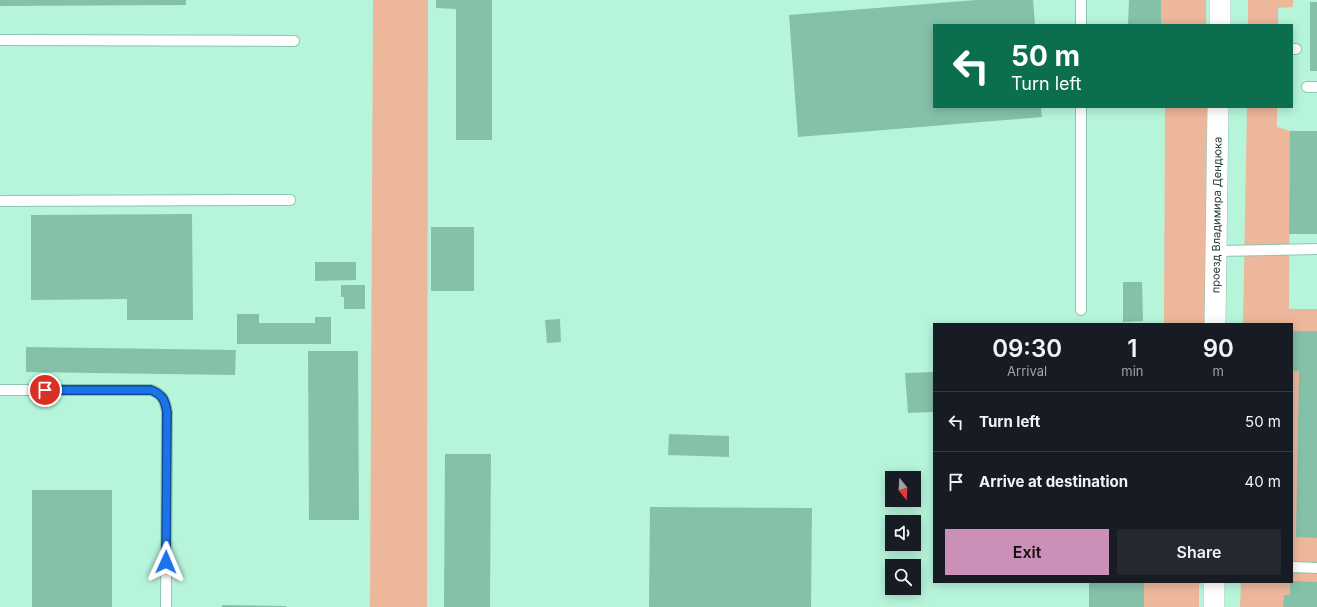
<!DOCTYPE html>
<html lang="en">
<head>
<meta charset="utf-8">
<style>
  body { margin:0; font-family:Inter,sans-serif; background:#242831; color:#f1f3f6; height:100vh; display:flex; flex-direction:column; font-size:15px; white-space:nowrap }
  * { box-sizing:border-box; margin:0 }
  p { font-size:13px; color:#9ea1a6 }
  .icon { flex:none; width:22px; height:22px; fill:none; stroke:currentColor; stroke-width:2; stroke-linecap:round; stroke-linejoin:round }
  .map { position:relative; flex:1; overflow:hidden }
  .sheet { position:absolute; left:933px; top:323px; width:360px; height:260px; display:flex; flex-direction:column; background:#171b24; border-radius:0px; box-shadow:0 2px 10px #0003 }
  .sheet>* { flex:none }
  .banner { position:absolute; left:933px; top:24px; width:360px; height:84px; border-radius:0px; box-shadow:0 2px 10px #0003; background:#0b6e4f; color:#fff; overflow:hidden }
  .needle { width:26px; rotate:162deg }
  .buttons { position:absolute; left:885px; top:471px; display:grid; gap:8px }
  .buttons a { display:grid; place-items:center; width:36px; height:36px; border-radius:0px; background:#171b24; box-shadow:0 2px 10px #0003; font-size:20px }
  .pin { position:absolute; display:grid; place-items:center; width:34px; height:34px; color:#fff; margin:-17px; border:2px solid #fff; border-radius:50%; box-shadow:0 1px 4px #0007 }
  .me { position:absolute; width:44px; margin:-22px; rotate:1deg; stroke-linejoin:round; filter:drop-shadow(0 0 3px #0008) }
  .turn { display:flex; align-items:center; gap:14px; height:84px; padding:0 12px; font-size:18px }
  .turn .icon { width:52px; height:52px; stroke-width:2.5 }
  .turn b { display:block; font-size:28px; line-height:34px }
  .eta { display:flex; justify-content:space-evenly; align-items:center; height:68px; text-align:center }
  .eta b { font-size:24px; font-weight:600; line-height:28px }
  .button { display:flex; gap:8px; margin-top:auto; padding:8px 12px }
  .button a { flex:1; height:46px; border-radius:0px; background:#ca90b7; color:#111; font-size:16px; font-weight:600; line-height:46px; text-align:center }
  .button a+a { background:#242831; color:#f1f3f6 }
  ul { padding:0; list-style:none }
  li { display:flex; align-items:center; gap:12px; height:60px; padding:0 12px; border-top:1px solid #363941 }
  li div { flex:1 }
  li b { display:block; font-size:15px }
  li em { font-style:normal }
  .map>svg:first-child { display:block }
</style>
</head>
<body>
<div class="map">
<svg width="1317" height="607" viewBox="0 0 1317 607">
  <rect width="100%" height="100%" fill="#b7f5db"/>
  <!-- green -->
  <path fill="#edb79c" d="M373 0H428L427 607H370Z
    M1161 0H1206V25H1161Z
    M1248 0H1293V7L1278 8V25H1248Z
    M1165 107H1207L1205 324H1164Z
    M1247 107H1277V127L1290 131 1289 309H1317V607H1240L1241 582H1292V324H1243Z
    M1144 582H1199V607H1144Z"/>
  <!-- building -->
  <path fill="#85c1a9" d="M0 0H186V5L0 6Z
    M436 0H492V140H456V9L436 8Z
    M976 0H1033L1035 25H934V107H1041L1042 117 798 137 789 15Z
    M1129 0H1161V24H1128Z
    M1310 2H1317V71H1310Z
    M1290 131H1317V234H1289Z
    M192 214 193 320H127V299L31 300V215Z
    M431 227H474V291H431Z
    M315 262H356V280L315 281Z
    M1123 282H1142L1143 321 1123 322Z
    M341 285H365V309H344V297H341Z
    M237 314H259V323H315V317H331V344H237Z
    M560 319 561 342 547 343 545 320Z
    M1292 331H1317V538L1296 537 1299 371H1292Z
    M26 347 236 350 235 375 26 372Z
    M308 351H358L359 520H309Z
    M934 372V412L908 413 905 373Z
    M669 434 729 436V457L668 455Z
    M445 454H491L490 607H444Z
    M32 490H112V607H32Z
    M650 507 812 508 811 607H649Z
    M1292 581 1317 582V607H1283L1284 595H1290V582Z
    M1089 582H1144V607H1089Z
    M222 605 286 606V607H222Z"/>
  <g fill="none" stroke-linecap="round" stroke-linejoin="round">
    <defs>
      <path id="lane" d="M1081 0V25
        M0 40 294 41
        M1292 49H1296
        M1307 87H1317
        M1081 107V310
        M0 201 290 200
        M1216 251 1317 249
        M0 390H151C163 395 165 400 167 412L166 607
        M1292 567 1317 568"/>
      <g id="street">
        <path d="M1220 25V0"/>
        <path id="s1" d="M1215 324 1218 107"/>
        <path d="M1214 607V582"/>
      </g>
    </defs>
    <!-- lane casing -->
    <use href="#lane" stroke="#89c6ae" stroke-width="12"/>
    <!-- street casing -->
    <use href="#street" stroke="#89c6ae" stroke-width="22"/>
    <!-- lane -->
    <use href="#lane" stroke="#fff" stroke-width="10"/>
    <!-- street -->
    <use href="#street" stroke="#fff" stroke-width="21"/>
  </g>
  <g fill="none" stroke-linecap="round" stroke-linejoin="round">
    <defs>
      <path id="route" d="M45 390H151C163 395 165 400 167 412L166 562"/>
    </defs>
    <!-- route casing -->
    <use href="#route" stroke="#114b97" stroke-width="10"/>
    <!-- route -->
    <use href="#route" stroke="#1a73e8" stroke-width="7"/>
  </g>
  <g text-anchor="middle" stroke-width="3.5" stroke-linejoin="round" paint-order="stroke">
    <!-- street labels -->
    <g font-size="11" fill="#203930" stroke="#fff">
      <text dy="4" stroke="none"><textPath href="#s1" startOffset="109">проезд Владимира Дендюка</textPath></text>
    </g>
  </g>
</svg>
<div class="buttons">
<a><svg class="needle" viewBox="-14 -14 28 28"><path d="M0-13l5 13h-10z" fill="#e53935"/><path d="M0 13l5-13h-10z" fill="#9ea1a6"/></svg></a>
<a><svg class="icon" aria-label="sound" viewBox="0 0 24 24"><path d="M4 9h4l5-4v14l-5-4H4zM17 9q2 3 0 6"/></svg></a>
<a><svg class="icon" aria-label="search" viewBox="0 0 24 24"><circle cx="10" cy="10" r="6"/><path d="M15 15l6 6"/></svg></a>
</div>
<div class="pin" style="left:45px;top:390px;background:#d93025"><svg class="icon" aria-label="arrive" viewBox="0 0 24 24"><path d="M6 21V4h12l-3 4 3 4H6"/></svg></div>
<svg class="me" style="left:166px;top:562px" viewBox="-20 -20 40 40"><path d="M0-17L14 15 0 8-14 15z" fill="#1a73e8" stroke="#fff" stroke-width="4"/></svg>
<div class="banner">
<div class="turn"><svg class="icon" aria-label="left" viewBox="0 0 24 24"><path d="M17 20v-9H6M10 6l-5 5 5 5"/></svg><div><b>50 m</b>Turn left</div></div>
</div>
<section class="sheet">
<div class="eta">
<div><b>09:30</b><p>Arrival</p></div>
<div><b>1</b><p>min</p></div>
<div><b>90</b><p>m</p></div>
</div>
<ul>
<li><svg class="icon" aria-label="left" viewBox="0 0 24 24"><path d="M17 20v-9H6M10 6l-5 5 5 5"/></svg><div><b>Turn left</b></div><em>50 m</em></li>
<li><svg class="icon" aria-label="arrive" viewBox="0 0 24 24"><path d="M6 21V4h12l-3 4 3 4H6"/></svg><div><b>Arrive at destination</b></div><em>40 m</em></li>
</ul>
<div class="button"><a>Exit</a><a>Share</a></div>
</section>
</div>
</body>
</html>
